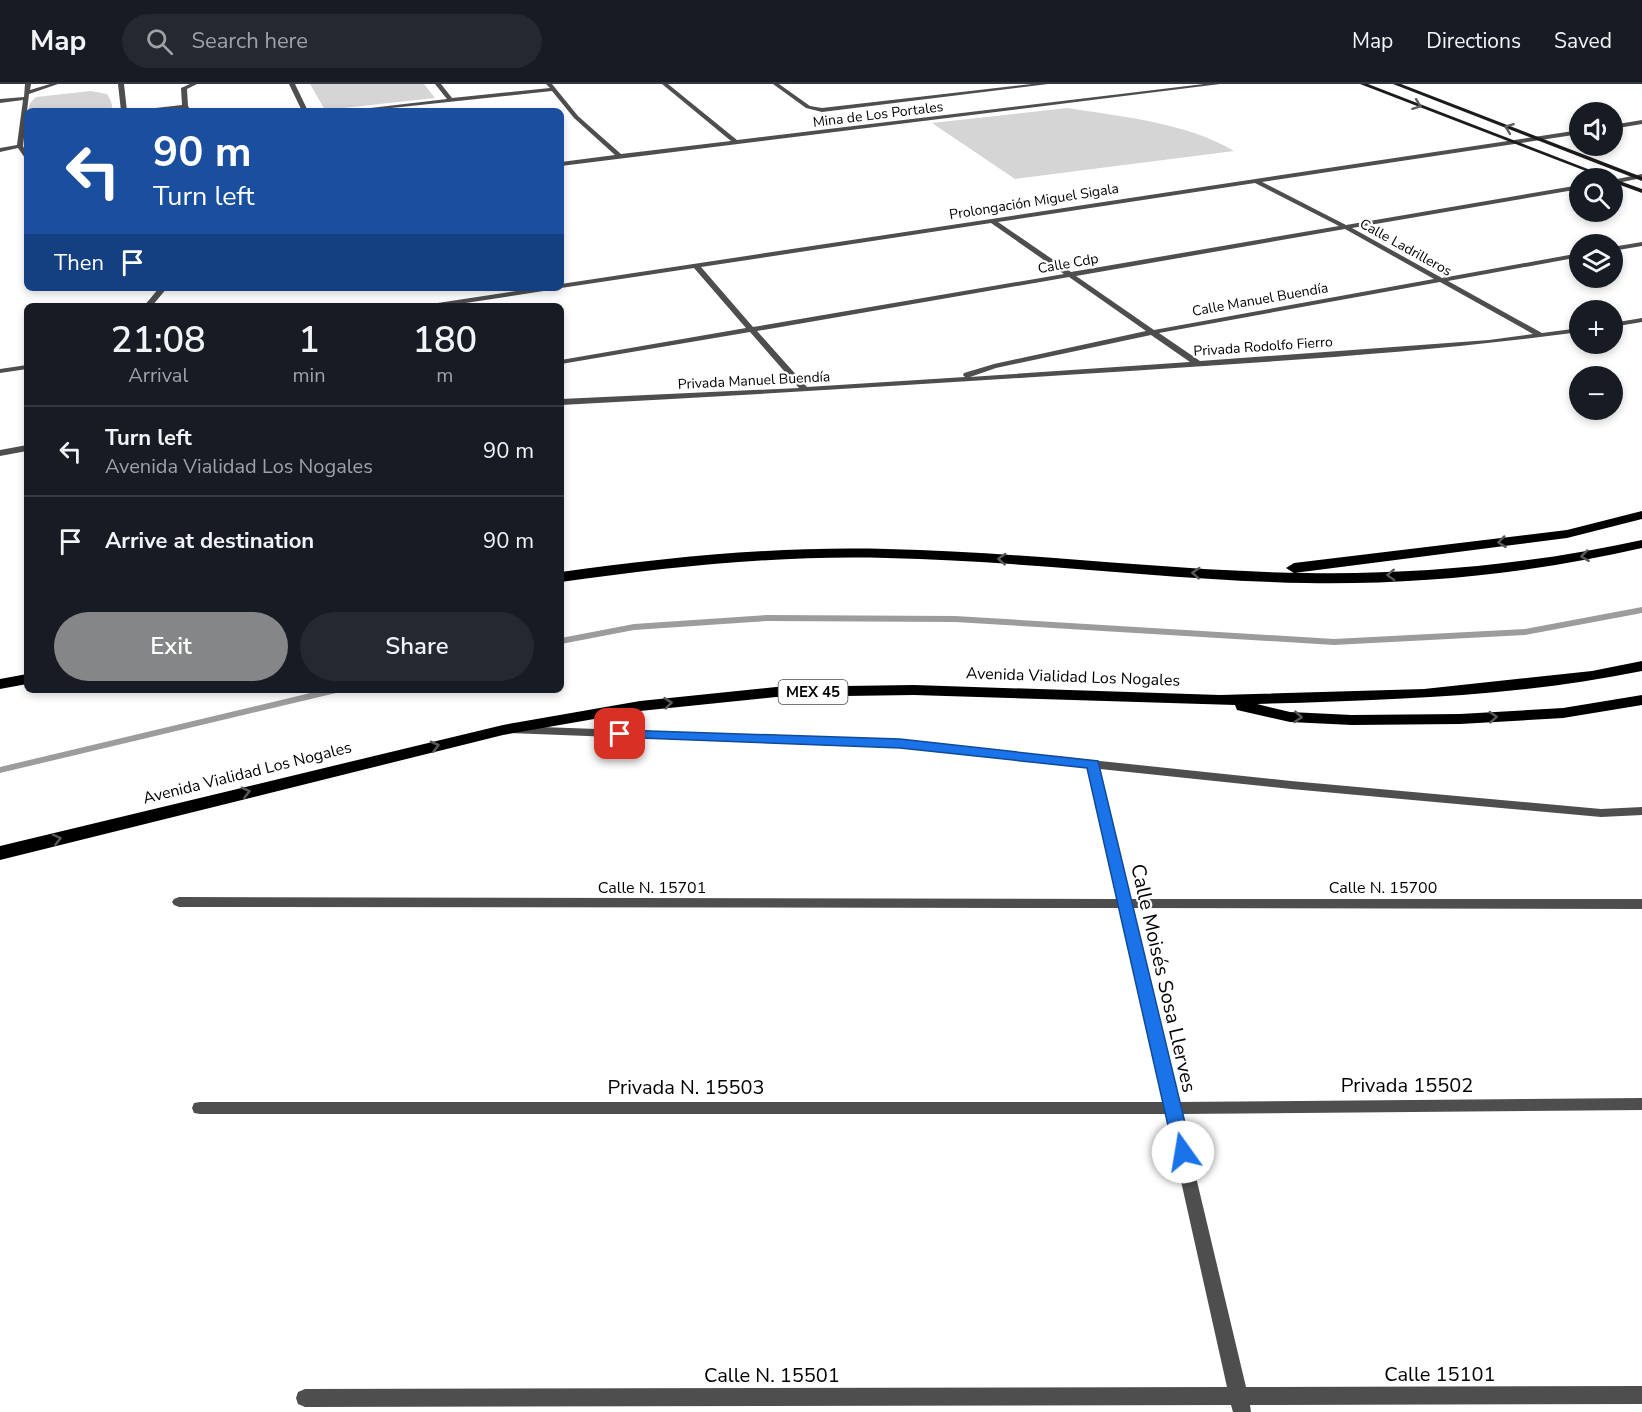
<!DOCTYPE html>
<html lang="en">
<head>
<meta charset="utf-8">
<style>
  body { margin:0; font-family:"Nunito Sans",sans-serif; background:#242831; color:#f1f3f6; height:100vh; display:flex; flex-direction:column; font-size:22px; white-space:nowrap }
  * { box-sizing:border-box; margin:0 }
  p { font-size:20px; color:#9ea1a6 }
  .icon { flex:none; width:33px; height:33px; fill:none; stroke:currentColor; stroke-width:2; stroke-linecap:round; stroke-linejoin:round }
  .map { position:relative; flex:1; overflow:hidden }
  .drawer { position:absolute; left:24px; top:219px; width:540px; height:390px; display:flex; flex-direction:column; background:#171b24; border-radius:9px; box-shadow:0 3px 9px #0003 }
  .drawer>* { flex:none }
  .top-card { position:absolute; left:24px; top:24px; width:540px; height:183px; border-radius:9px; box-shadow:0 3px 9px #0003; background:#1a4fa0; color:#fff; overflow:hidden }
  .controls { position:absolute; left:1569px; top:18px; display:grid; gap:12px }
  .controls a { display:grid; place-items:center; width:54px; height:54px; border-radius:50%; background:#171b24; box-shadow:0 3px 9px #0003; font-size:30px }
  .pin { position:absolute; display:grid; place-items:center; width:51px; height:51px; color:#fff; margin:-26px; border-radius:12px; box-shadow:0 3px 9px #0006 }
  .me { position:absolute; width:66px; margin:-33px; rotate:347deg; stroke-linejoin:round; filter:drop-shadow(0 0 4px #0008) }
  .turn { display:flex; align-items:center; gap:21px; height:126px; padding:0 30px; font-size:27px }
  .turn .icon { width:78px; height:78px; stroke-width:2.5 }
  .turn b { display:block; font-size:42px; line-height:51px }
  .then { display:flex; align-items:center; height:57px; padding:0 30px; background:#0003; gap:12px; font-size:22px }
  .eta { display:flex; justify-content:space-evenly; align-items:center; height:102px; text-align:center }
  .eta b { font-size:36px; font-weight:600; line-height:42px }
  .button { display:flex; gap:12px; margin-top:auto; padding:12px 30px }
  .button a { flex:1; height:69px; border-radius:36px; background:#858687; color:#fff; font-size:24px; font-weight:600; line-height:69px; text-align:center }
  .button a+a { background:#242831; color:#f1f3f6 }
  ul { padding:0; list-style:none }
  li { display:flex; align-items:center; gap:18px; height:90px; padding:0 30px; border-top:2px solid #363941 }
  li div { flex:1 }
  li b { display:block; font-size:22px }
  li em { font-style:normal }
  header { display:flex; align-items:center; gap:36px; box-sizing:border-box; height:84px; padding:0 30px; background:#171b24; border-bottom:2px solid #363941 }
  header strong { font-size:28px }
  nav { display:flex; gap:33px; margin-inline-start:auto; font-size:21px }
  .search { width:420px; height:54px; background:#242831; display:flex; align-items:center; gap:15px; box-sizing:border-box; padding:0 21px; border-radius:33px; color:#9ea1a6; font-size:22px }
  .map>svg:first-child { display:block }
</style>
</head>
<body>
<header>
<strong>Map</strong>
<div class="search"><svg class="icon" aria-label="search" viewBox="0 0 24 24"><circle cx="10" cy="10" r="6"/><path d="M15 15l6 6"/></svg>Search here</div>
<nav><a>Map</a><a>Directions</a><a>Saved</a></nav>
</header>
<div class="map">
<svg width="1642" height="1328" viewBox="0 0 1642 1328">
  <rect width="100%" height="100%" fill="#fff"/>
  <!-- green -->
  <path fill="#d5d5d5" d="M310 0H424L435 14 325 26Z
    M91 7 107 10 111 17 113 27H28L30 19 36 13Z
    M1067 24C1119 32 1188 39 1234 67L1015 95 932 39Z"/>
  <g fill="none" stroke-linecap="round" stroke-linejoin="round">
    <!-- stream -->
    <path fill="#9c9c9c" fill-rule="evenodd" d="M1642 523V529L1525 551 1334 561 955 538 767 537 634 546 561 560V554L634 540 767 531 955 532 1334 555 1525 545Z
      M323 606H341L336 609 0 689V683Z"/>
    <!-- street -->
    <path fill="#4e4e4e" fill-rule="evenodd" d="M25 0H31L30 6 50 0H58L29 10 23 62 27 70V77L18 64 0 68V64L17 61 23 16 0 19V15L24 13Z
      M118 0H124L127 27H121Z
      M190 0H197L187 5 188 22 191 27H185L183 24 129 27 182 21 181 4Z
      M289 0H295L308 27H302Z
      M435 0H441L452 14 550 4 546 0H552L578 32 621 70 731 57 662 0H668L737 56 1204 0H1220L561 82V78L615 71 574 34 552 7 363 27H345L447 15Z
      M773 0H779L810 22 822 24 1032 0H1048L822 28 806 24Z
      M1642 36V40L1612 45V41Z
      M1580 46V50L1262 98 1346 141 1580 101V105L1352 144 1442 194 1580 169V173L1448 197 1542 249 1580 244V248C1431 268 1280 277 1130 287 940 299 751 311 561 321V315L799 304 750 248 561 280V276L746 244 694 184 561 204V200ZM1255 99 1339 142 1071 188 998 138ZM991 139 1064 190 753 243 701 183ZM1345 145 1434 195 1154 246 1076 192ZM1069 193 1146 247 994 280 964 289 963 291 965 293 807 303 757 247ZM1440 198 1533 250 1489 256 1200 277 1159 249ZM1151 251 1190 278 970 293 996 284Z
      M1642 90V94L1612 100V96Z
      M1642 158V162L1612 167V163Z
      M159 204H167L152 222H144Z
      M536 204H554L550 206 446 222H427L431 220Z
      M1642 234V238L1612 243V239Z
      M27 281V285L0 289V285Z
      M27 361V367L0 372V366Z
      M513 642 900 656 1291 697 1601 725 1642 723V731L1601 733 1291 705 1100 685 1131 815H1642V825L1133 824 1178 1018 1642 1014V1026L1181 1030 1246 1303 1642 1302V1320L1250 1321 1251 1328H1233L1231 1321 305 1323 298 1320 296 1314 298 1308 305 1305 1227 1303 1166 1030H200L194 1029 192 1024 194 1019 200 1018H1163L1119 824 179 823 174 821 172 818 174 815 179 813 1117 815 1088 683 900 664 509 649 507 646Z"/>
    <!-- secondary -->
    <path fill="#1b1b1b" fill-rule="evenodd" d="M1360 0H1368L1611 94H1604Z
      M1393 0H1401L1642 93V97Z
      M1611 94 1614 95 1642 105V109L1612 98V94Z"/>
    <!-- highway -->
    <path fill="#000" fill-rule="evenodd" d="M1642 427V435L1567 454 1294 489 1286 484 1294 479 1567 446Z
      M1642 456V464C1534 489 1417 501 1306 499 1166 496 1027 477 887 474 778 471 669 483 561 498V488C669 473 778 462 887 465 1027 468 1166 487 1306 489 1417 491 1533 480 1642 456Z
      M1642 577V587C1515 613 1386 616 1257 620L1290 628 1352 631 1460 630 1563 624 1642 611V621L1563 634 1460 640 1352 641 1290 638 1237 626 1235 621 914 611 776 613 640 627 503 651 0 776V762L503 641 640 617 776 603 914 601 1220 611 1424 605 1592 587Z
      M27 590V600L0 605V595Z"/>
  </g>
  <!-- one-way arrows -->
  <defs><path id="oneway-chevron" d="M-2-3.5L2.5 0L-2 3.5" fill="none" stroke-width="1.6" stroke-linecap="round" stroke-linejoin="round" transform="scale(1.5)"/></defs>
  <g stroke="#5f5f5f">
    <use href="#oneway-chevron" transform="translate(1417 21) rotate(21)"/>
    <use href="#oneway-chevron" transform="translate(1509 44) rotate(-159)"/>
  </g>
  <g stroke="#595959">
    <use href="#oneway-chevron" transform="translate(1502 458) rotate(173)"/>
    <use href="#oneway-chevron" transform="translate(1585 472) rotate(173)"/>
    <use href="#oneway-chevron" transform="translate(1002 475) rotate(-177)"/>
    <use href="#oneway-chevron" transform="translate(1196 489) rotate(-176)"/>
    <use href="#oneway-chevron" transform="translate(1391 491) rotate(178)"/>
    <use href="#oneway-chevron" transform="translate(668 619) rotate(-6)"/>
    <use href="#oneway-chevron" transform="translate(1298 633) rotate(4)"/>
    <use href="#oneway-chevron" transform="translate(1493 633) rotate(-3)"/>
    <use href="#oneway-chevron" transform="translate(435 662) rotate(-14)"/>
    <use href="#oneway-chevron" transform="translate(246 708) rotate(-14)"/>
    <use href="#oneway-chevron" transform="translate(57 755) rotate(-14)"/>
  </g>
  <!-- route -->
  <path fill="#1a73e8" stroke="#114b97" stroke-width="1.5" d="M620 646 900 655 1098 677 1192 1068 1189 1074 1183 1076 1176 1074 1174 1068 1087 684 900 664 615 653 613 650 615 647Z"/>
  <g text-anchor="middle" stroke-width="4.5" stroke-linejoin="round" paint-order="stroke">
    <!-- far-street labels -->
    <g font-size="14" fill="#000" stroke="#fff">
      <text transform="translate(878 30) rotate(-7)" y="5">Mina de Los Portales</text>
      <text transform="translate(1034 117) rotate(-9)" y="5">Prolongación Miguel Sigala</text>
      <text transform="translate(1406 163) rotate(29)" y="5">Calle Ladrilleros</text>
      <text transform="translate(1068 179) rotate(-10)" y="5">Calle Cdp</text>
      <text transform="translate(1260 215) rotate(-10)" y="5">Calle Manuel Buendía</text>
      <text transform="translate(1263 262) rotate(-4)" y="5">Privada Rodolfo Fierro</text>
      <text transform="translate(754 296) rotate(-3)" y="5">Privada Manuel Buendía</text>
    </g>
    <!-- shield labels -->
    <rect fill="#fff" stroke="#4c4c4c" stroke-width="1.5" x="778.5" y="596" width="69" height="24" rx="4.5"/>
    <g font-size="15" font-weight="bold" fill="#000">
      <text x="813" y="613">MEX 45</text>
    </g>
    <!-- street labels -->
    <g font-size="16" fill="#000" stroke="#fff">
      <text transform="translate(1073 592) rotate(2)" y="6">Avenida Vialidad Los Nogales</text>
      <text transform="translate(247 688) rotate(-14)" y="6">Avenida Vialidad Los Nogales</text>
      <text x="652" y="809">Calle N. 15701</text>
      <text x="1383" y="809">Calle N. 15700</text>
    </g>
    <!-- near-street labels -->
    <g font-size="20" fill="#000" stroke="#fff">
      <text transform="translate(1164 894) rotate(77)" y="7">Calle Moisés Sosa Llerves</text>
      <text x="1407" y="1008">Privada 15502</text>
      <text x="686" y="1010">Privada N. 15503</text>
      <text x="1440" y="1297">Calle 15101</text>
      <text x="772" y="1298">Calle N. 15501</text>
    </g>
  </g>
</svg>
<div class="controls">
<a><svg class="icon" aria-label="sound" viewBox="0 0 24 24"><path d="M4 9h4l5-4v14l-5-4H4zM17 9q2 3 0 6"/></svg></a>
<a><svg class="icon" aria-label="search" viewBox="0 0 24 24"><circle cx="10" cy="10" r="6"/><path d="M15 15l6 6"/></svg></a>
<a><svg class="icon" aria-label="layers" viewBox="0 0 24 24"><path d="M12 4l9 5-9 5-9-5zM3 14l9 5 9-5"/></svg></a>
<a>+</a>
<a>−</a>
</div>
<div class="pin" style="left:620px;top:650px;background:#d93025"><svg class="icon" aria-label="arrive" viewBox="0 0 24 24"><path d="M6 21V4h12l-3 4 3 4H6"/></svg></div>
<svg class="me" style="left:1183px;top:1068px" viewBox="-20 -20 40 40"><circle r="19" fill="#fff"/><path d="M0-13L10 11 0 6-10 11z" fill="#1a73e8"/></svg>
<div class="top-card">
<div class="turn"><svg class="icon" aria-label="left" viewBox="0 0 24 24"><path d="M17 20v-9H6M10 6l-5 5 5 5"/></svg><div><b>90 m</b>Turn left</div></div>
<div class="then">Then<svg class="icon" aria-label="arrive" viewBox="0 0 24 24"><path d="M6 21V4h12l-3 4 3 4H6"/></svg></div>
</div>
<section class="drawer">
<div class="eta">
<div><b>21:08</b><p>Arrival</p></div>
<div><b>1</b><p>min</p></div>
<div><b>180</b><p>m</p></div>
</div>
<ul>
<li><svg class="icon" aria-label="left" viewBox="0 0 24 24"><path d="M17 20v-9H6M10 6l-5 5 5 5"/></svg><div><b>Turn left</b><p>Avenida Vialidad Los Nogales</p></div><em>90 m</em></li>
<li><svg class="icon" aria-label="arrive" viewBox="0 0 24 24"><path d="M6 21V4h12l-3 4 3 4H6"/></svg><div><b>Arrive at destination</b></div><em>90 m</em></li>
</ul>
<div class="button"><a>Exit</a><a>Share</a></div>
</section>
</div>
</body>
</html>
